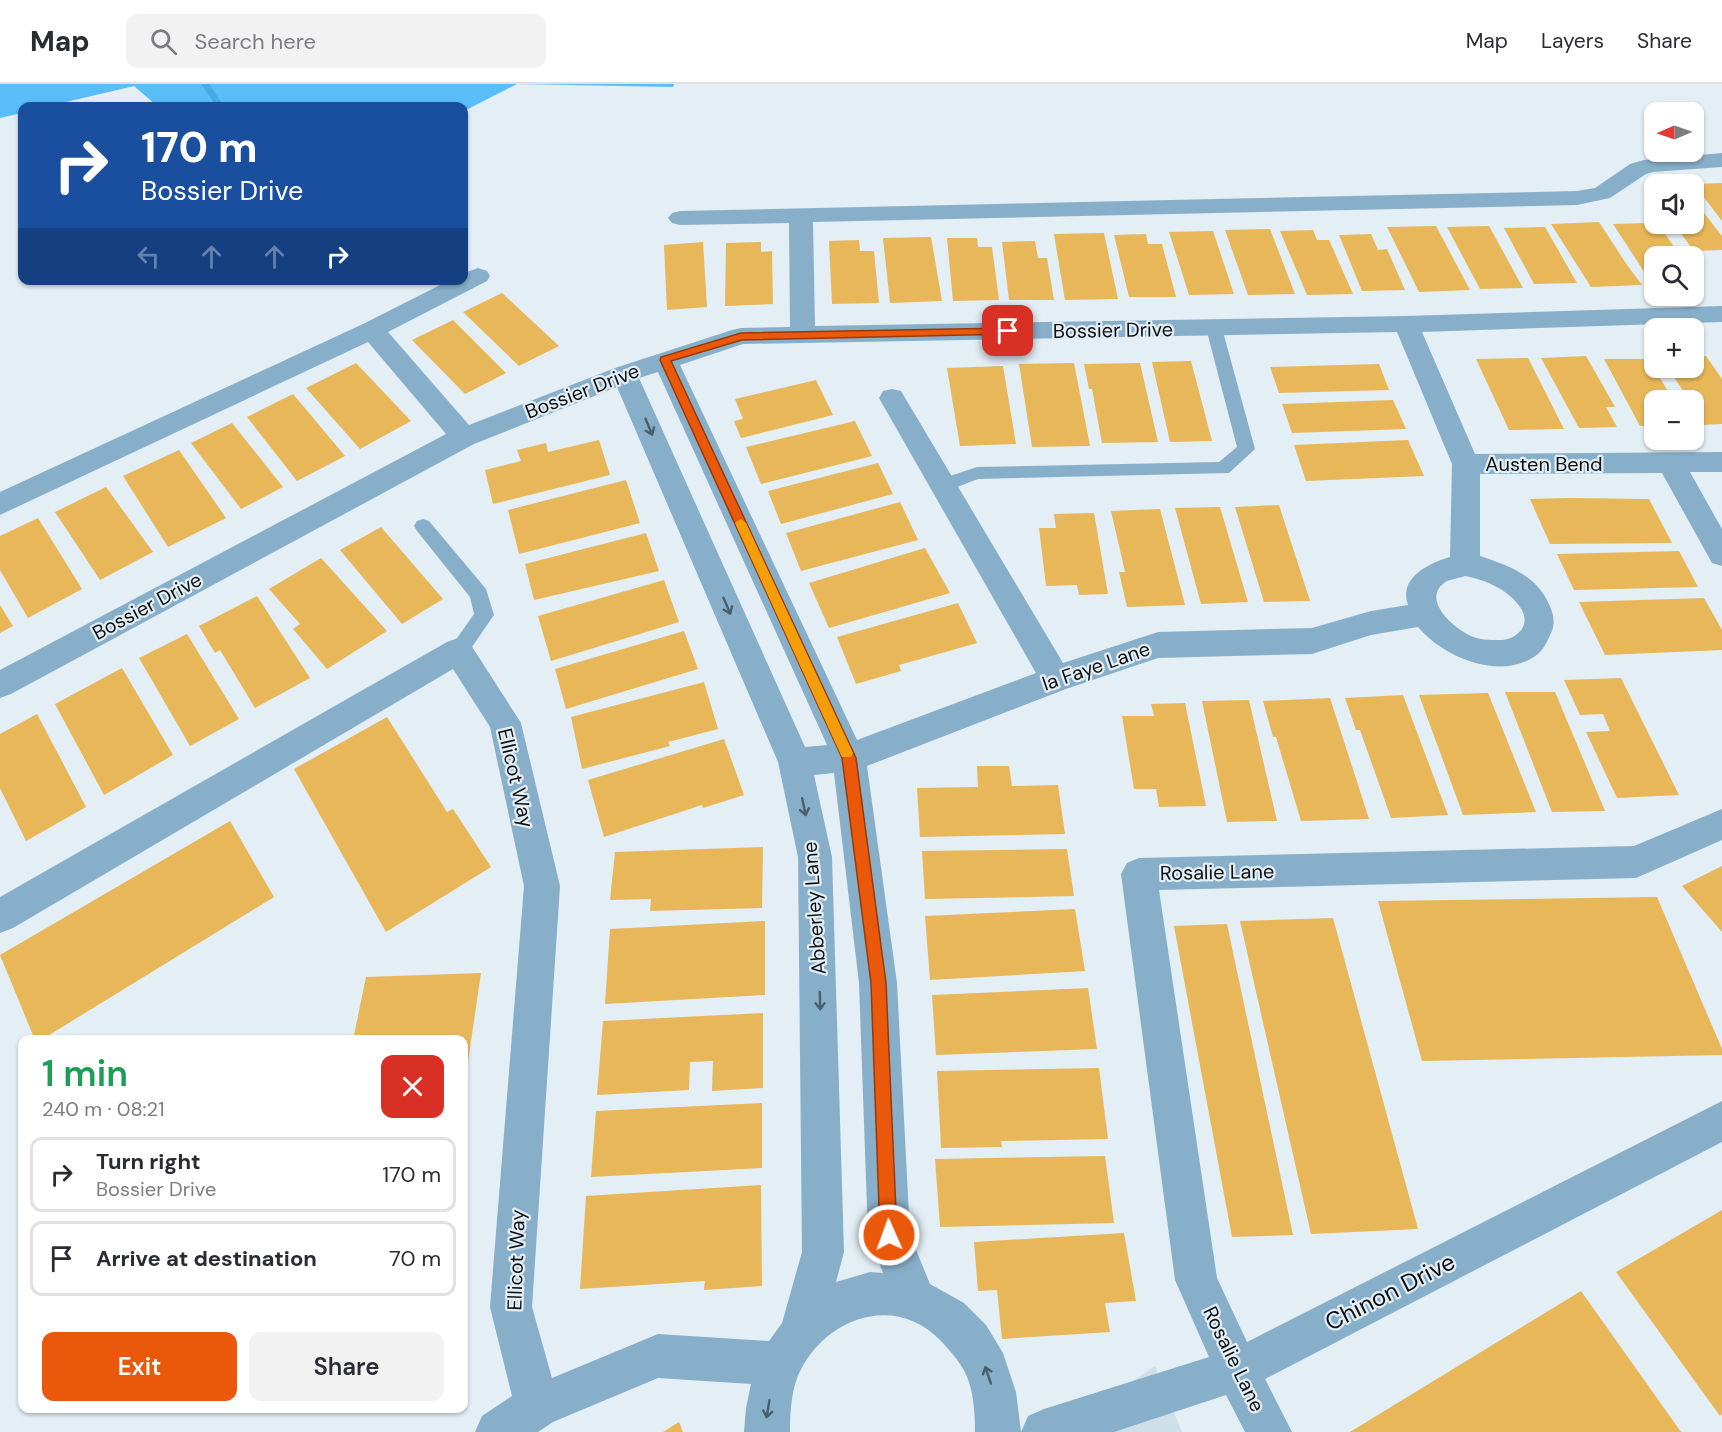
<!DOCTYPE html>
<html lang="en">
<head>
<meta charset="utf-8">
<style>
  body { margin:0; font-family:"DM Sans",sans-serif; background:#f2f2f3; color:#2b2b33; height:100vh; display:flex; flex-direction:column; font-size:22px; white-space:nowrap }
  * { box-sizing:border-box; margin:0 }
  p { font-size:20px; color:#7c7c81 }
  .icon { flex:none; width:33px; height:33px; fill:none; stroke:currentColor; stroke-width:2; stroke-linecap:round; stroke-linejoin:round }
  .map { position:relative; flex:1; overflow:hidden }
  .sheet { position:absolute; left:18px; top:951px; width:450px; height:378px; display:flex; flex-direction:column; background:#fff; border-radius:12px; box-shadow:0 2px 4px #0004 }
  .sheet>* { flex:none }
  .hud { position:absolute; left:18px; top:18px; width:450px; height:183px; border-radius:12px; box-shadow:0 2px 4px #0004; background:#1a4fa0; color:#fff; overflow:hidden }
  .needle { width:39px; rotate:268deg }
  .tools { position:absolute; left:1644px; top:18px; display:grid; gap:12px }
  .tools a { display:grid; place-items:center; width:60px; height:60px; border-radius:12px; background:#fff; box-shadow:0 2px 4px #0004; font-size:30px }
  .pin { position:absolute; display:grid; place-items:center; width:51px; height:51px; color:#fff; margin:-26px; border-radius:12px; box-shadow:0 3px 9px #0006 }
  .me { position:absolute; width:66px; margin:-33px; rotate:358deg; stroke-linejoin:round; filter:drop-shadow(0 0 4px #0008) }
  .turn { display:flex; align-items:center; gap:21px; height:126px; padding:0 24px; font-size:27px }
  .turn .icon { width:78px; height:78px; stroke-width:2.5 }
  .turn b { display:block; font-size:42px; line-height:51px }
  .lanes { display:flex; align-items:center; height:57px; padding:0 24px; background:#0003; justify-content:center; gap:30px; direction:ltr }
  .lanes .off { opacity:.35 }
  .round { display:grid; place-items:center; flex:none; width:63px; height:63px; border-radius:12px; background:#f2f2f3 }
  .overview { display:flex; align-items:center; justify-content:space-between; height:102px; padding:0 24px }
  h1 { font-size:36px; font-weight:600; line-height:45px; color:#1e9e55 }
  .cta { display:flex; gap:12px; margin-top:auto; padding:12px 24px }
  .cta a { flex:1; height:69px; border-radius:12px; background:#ea580c; color:#fff; font-size:24px; font-weight:600; line-height:69px; text-align:center }
  .cta a+a { background:#f2f2f3; color:#2b2b33 }
  ul { padding:0; list-style:none }
  li { display:flex; align-items:center; gap:18px; height:75px; margin:0 12px 9px; padding:0 12px; border:3px solid #e1e1e2; border-radius:12px }
  li div { flex:1 }
  li b { display:block; font-size:22px }
  li em { font-style:normal }
  header { display:flex; align-items:center; gap:36px; box-sizing:border-box; height:84px; padding:0 30px; background:#fff; border-bottom:2px solid #e1e1e2 }
  header strong { font-size:28px }
  nav { display:flex; gap:33px; margin-inline-start:auto; font-size:21px }
  .search { width:420px; height:54px; background:#f2f2f3; display:flex; align-items:center; gap:15px; box-sizing:border-box; padding:0 21px; border-radius:12px; color:#7c7c81; font-size:22px }
  .map>svg:first-child { display:block }
</style>
</head>
<body>
<header>
<strong>Map</strong>
<div class="search"><svg class="icon" aria-label="search" viewBox="0 0 24 24"><circle cx="10" cy="10" r="6"/><path d="M15 15l6 6"/></svg>Search here</div>
<nav><a>Map</a><a>Layers</a><a>Share</a></nav>
</header>
<div class="map">
<svg width="1722" height="1348" viewBox="0 0 1722 1348">
  <rect width="100%" height="100%" fill="#e3eef5"/>
  <!-- built -->
  <path fill="#cedfea" d="M1155 1282 1182 1348H1059Z"/>
  <!-- forest -->
  <path fill="#59bef7" d="M0 0H674L673 3 517 0 464 27V22H157L134 2 49 22H22V29L0 34Z"/>
  <g fill="none" stroke-linecap="round" stroke-linejoin="round">
    <!-- stream -->
    <path fill="#45abe4" fill-rule="evenodd" d="M201 0H209L224 22H216Z"/>
  </g>
  <!-- building -->
  <path fill="#e8b759" d="M1722 99V137L1694 100Z
    M1694 116 1722 152V166L1694 167 1674 140H1694Z
    M1599 138 1627 181 1642 201 1591 203 1551 140Z
    M1646 139 1652 149 1664 148 1680 172H1654V203L1613 140Z
    M1436 142 1470 206 1419 208 1387 143Z
    M1489 142 1523 204 1480 205 1447 143Z
    M1545 143 1577 199 1534 200 1504 144Z
    M1270 145 1295 210 1248 211 1225 146Z
    M1313 146 1317 156H1329L1353 210 1307 211 1280 147Z
    M1213 147 1234 210 1189 211 1169 148Z
    M1104 149 1118 215 1065 216 1054 150Z
    M1146 150 1148 160H1162L1176 213H1129L1114 151Z
    M1371 150 1378 166 1387 165 1405 206 1362 207 1339 151Z
    M931 153 942 217 890 219 883 154Z
    M947 154H977L978 163H992L999 216 953 217Z
    M859 156 860 167H874L879 219 832 220 829 157Z
    M1035 157 1038 174H1047L1054 216H1009L1002 158Z
    M703 158 707 223 667 226 664 161Z
    M761 158V168L772 167 773 220 725 222 726 159Z
    M502 209 559 262 519 282 463 228Z
    M453 236 506 289 465 310 412 256Z
    M1586 272 1615 323H1606L1617 343 1579 344 1541 274Z
    M1694 272H1706L1722 295V340L1704 341 1694 324V316H1689L1668 284H1694Z
    M1528 274 1564 345 1509 346 1476 275Z
    M1604 275H1649L1673 316H1654V342H1640Z
    M1191 277 1212 357 1170 358 1152 278Z
    M356 279 411 337 360 365 306 304Z
    M1074 279 1090 362 1032 363 1019 280Z
    M1140 279 1158 358 1102 359 1092 305H1089L1084 280Z
    M1379 280 1389 306 1279 309 1270 283Z
    M1003 282 1016 360 960 362 947 284Z
    M816 296 833 331 741 354 734 337 743 335 735 315Z
    M293 310 345 372 297 397 247 333Z
    M1393 316 1406 345 1292 349 1282 320Z
    M855 337 872 372 761 400 746 363Z
    M232 339 283 403 241 425 191 359Z
    M599 356 610 391 493 420 485 386 521 377 517 366 546 359 548 368Z
    M1408 356 1424 392 1306 397 1294 361Z
    M179 366 226 434 168 463 123 392Z
    M878 379 893 410 781 440 768 407Z
    M626 396 640 439 519 470 508 426Z
    M106 403 153 468 100 496 55 428Z
    M1569 414 1649 415 1672 459 1550 460 1530 415Z
    M900 418 918 456 801 487 786 449Z
    M1279 421 1310 517 1264 518 1235 423Z
    M1220 423 1248 518 1201 520 1175 424Z
    M1160 425 1185 521 1127 523 1119 488H1125L1111 427Z
    M1094 429 1108 510 1079 511 1077 501 1046 502 1039 444H1056L1054 430Z
    M38 434 82 505 28 534 0 486V452Z
    M381 443 443 515 402 540 340 466Z
    M646 449 659 487 534 516 525 480Z
    M925 464 950 509 829 544 809 499Z
    M1679 467 1698 503 1574 506 1557 470Z
    M321 474 387 547 327 585 293 545 300 540 269 505Z
    M664 496 679 538 551 577 538 532Z
    M257 512 310 594 255 624 220 566 215 569 199 542Z
    M1704 514 1722 546V566L1605 571 1579 518Z
    M958 519 977 559 899 581 901 587 856 600 837 553Z
    M0 521 13 542 0 549Z
    M684 547 698 585 566 625 555 585Z
    M187 550 239 635 190 662 139 574Z
    M122 584 173 671 104 711 55 620Z
    M1621 594 1679 711 1617 714 1586 648 1610 647 1603 630 1580 631 1564 596Z
    M704 598 718 645 668 658 670 662 582 685 571 633Z
    M1505 608H1555L1605 727 1552 728Z
    M1488 609 1536 728 1463 731 1419 611Z
    M1403 611 1448 731 1391 734 1360 646H1356L1345 614Z
    M1330 614 1369 735 1301 737 1276 653H1273L1263 617Z
    M1249 616 1277 737 1227 738 1202 617Z
    M1185 619 1206 722 1159 723 1156 705H1134L1122 632H1154L1151 620Z
    M37 630 86 723 26 757 0 704V650Z
    M387 633 447 728 453 725 491 783 386 848 294 685Z
    M724 655 744 711 703 724 702 721 604 753 588 696Z
    M977 682H1009L1012 702 1058 701 1065 750 920 753 917 704 978 703Z
    M230 737 274 813 41 956H35L0 871Z
    M763 763 762 824 650 827 651 815 610 816 615 768Z
    M1067 765 1074 812 925 815 922 767Z
    M1722 782V848L1682 802Z
    M1657 813 1722 965V971L1422 977 1378 817Z
    M1075 825 1085 887 930 896 925 832Z
    M1333 834 1418 1145 1311 1150 1240 837Z
    M765 837V911L605 920 610 845Z
    M1227 840 1293 1151 1232 1153 1174 842Z
    M481 889 465 998 464 956H353L366 893Z
    M1088 904 1097 965 936 971 932 911Z
    M763 929V1004L712 1007 713 977 690 978 689 1006 597 1011 603 937Z
    M1099 984 1108 1055 1001 1057 1002 1063 941 1064 937 987Z
    M762 1019V1084L591 1093 596 1027Z
    M1105 1072 1114 1139 940 1143 935 1075Z
    M761 1101 762 1202 704 1206 705 1197 580 1205 586 1112Z
    M1722 1126V1330L1720 1332 1616 1188Z
    M1124 1149 1136 1217 1105 1219 1110 1248 1002 1255 997 1206 978 1207 974 1158Z
    M1581 1207 1681 1348H1350Z
    M679 1338 683 1348H663Z"/>
  <g fill="none" stroke-linecap="round" stroke-linejoin="round">
    <!-- lane -->
    <path fill="#88afc9" fill-rule="evenodd" d="M1214 239 1220 240 1222 244 1255 365 1229 389 978 395 944 408 938 406 935 401 938 396 977 383 1219 378 1237 363 1206 244 1208 240Z
      M423 435 429 437 486 505 494 531 465 573 458 575 451 573 448 567 474 530 470 513 417 447 414 442 417 437Z"/>
    <!-- street -->
    <path fill="#88afc9" fill-rule="evenodd" d="M1722 69V83L1653 88 1646 90 1610 114 1577 121 813 138 815 242 1406 232 1722 222V238L1422 248 1475 370 1722 368V388H1690L1722 445V482L1712 479 1662 389 1480 390V472C1507 481 1533 490 1547 516 1552 526 1556 536 1552 547 1548 555 1545 564 1538 570 1502 598 1444 574 1418 543L1371 551 1312 570 1158 574 1066 605 867 682 897 899 910 1151 930 1200 964 1219 986 1241 1003 1269 1016 1308 1021 1348H975C975 1332 974 1314 969 1298 964 1282 952 1269 941 1257 894 1207 821 1235 797 1294 791 1311 790 1330 790 1348H744L746 1324 751 1300 658 1294 553 1338 538 1348H475L482 1332 512 1312 490 1223 524 802 490 643 453 585 13 844 0 849V813L447 558 458 554 469 558 521 639 560 802 532 1223 552 1294 658 1250 769 1257 782 1239 802 1168 798 773 778 678 617 303 474 360 11 610 0 614V586L446 350 368 258 0 431V408L363 240 450 196H464V189L478 184 487 187 490 192 487 197 388 248 469 341 615 284 732 246 741 244 790 243 789 139 680 141 672 139 668 134 672 129 680 127 1577 107 1595 104 1630 80 1644 76ZM1397 248 1452 380 1450 473C1430 479 1398 493 1408 521L1371 527 1312 544 1158 548 1063 579 901 307 892 305 883 307 879 314 1036 589 857 656 680 281 743 260ZM658 288 827 661 805 663 639 294ZM1465 492C1485 496 1508 505 1520 523 1533 541 1516 557 1498 556 1489 556 1480 556 1471 552 1453 544 1419 514 1447 497 1452 495 1460 494 1465 492ZM834 689 859 899 868 1151 883 1189 870 1188 836 1198 844 1168 832 773 814 691Z
      M1722 725V756L1636 794 1159 806 1217 1194 1247 1258 1722 1017V1058L1265 1295 1292 1348H1245L1226 1311 1114 1348H1021L1028 1332 1044 1325 1209 1273 1175 1196 1121 790 1127 779 1139 774 1634 762Z"/>
  </g>
  <!-- one-way arrows -->
  <defs><path id="oneway-shaft" d="M-6 0H5M1.5-3L5.5 0L1.5 3" fill="none" stroke-width="1.6" stroke-linecap="round" stroke-linejoin="round" transform="scale(1.5)"/></defs>
  <g stroke="#4a5f6d">
    <use href="#oneway-shaft" transform="translate(649 343) rotate(67)"/>
    <use href="#oneway-shaft" transform="translate(727 522) rotate(67)"/>
    <use href="#oneway-shaft" transform="translate(804 723) rotate(78)"/>
    <use href="#oneway-shaft" transform="translate(820 917) rotate(89)"/>
    <use href="#oneway-shaft" transform="translate(988 1291) rotate(-109)"/>
    <use href="#oneway-shaft" transform="translate(768 1325) rotate(99)"/>
  </g>
  <!-- route -->
  <path fill="#ea580c" stroke="#983908" stroke-width="1.5" d="M1008 244 1014 247 1012 250 742 256 671 277 856 674 886 899 897 1151 895 1157 889 1160 883 1157 880 1151 871 899 842 674 660 276 661 273 741 249Z"/>
  <!-- slow -->
  <path fill="#f59e0b" d="M741 435 746 439 853 669 851 673H842L840 669 735 439Z"/>
  <g text-anchor="middle" stroke-width="4.5" stroke-linejoin="round" paint-order="stroke">
    <!-- street labels -->
    <g font-size="20" fill="#0c0f11" stroke="#e3eef5">
      <text transform="translate(1113 246) rotate(-1)" y="7">Bossier Drive</text>
      <text transform="translate(582 307) rotate(-21)" y="7">Bossier Drive</text>
      <text x="1544" y="387">Austen Bend</text>
      <text transform="translate(147 522) rotate(-28)" y="7">Bossier Drive</text>
      <text transform="translate(1096 582) rotate(-19)" y="7">la Faye Lane</text>
      <text transform="translate(516 694) rotate(77)" y="7">Ellicot Way</text>
      <text transform="translate(1217 788) rotate(-1)" y="7">Rosalie Lane</text>
      <text transform="translate(814 824) rotate(-94)" y="7">Abberley Lane</text>
      <text transform="translate(516 1176) rotate(-88)" y="7">Ellicot Way</text>
      <text transform="translate(1234 1275) rotate(64)" y="7">Rosalie Lane</text>
    </g>
    <!-- near-street labels -->
    <g font-size="24" fill="#0c0f11" stroke="#e3eef5">
      <text transform="translate(1390 1208) rotate(-27)" y="8">Chinon Drive</text>
    </g>
  </g>
</svg>
<div class="tools">
<a><svg class="needle" viewBox="-14 -14 28 28"><path d="M0-13l5 13h-10z" fill="#e53935"/><path d="M0 13l5-13h-10z" fill="#7c7c81"/></svg></a>
<a><svg class="icon" aria-label="sound" viewBox="0 0 24 24"><path d="M4 9h4l5-4v14l-5-4H4zM17 9q2 3 0 6"/></svg></a>
<a><svg class="icon" aria-label="search" viewBox="0 0 24 24"><circle cx="10" cy="10" r="6"/><path d="M15 15l6 6"/></svg></a>
<a>+</a>
<a>−</a>
</div>
<div class="pin" style="left:1008px;top:247px;background:#d93025"><svg class="icon" aria-label="arrive" viewBox="0 0 24 24"><path d="M6 21V4h12l-3 4 3 4H6"/></svg></div>
<svg class="me" style="left:889px;top:1151px" viewBox="-20 -20 40 40"><circle r="17" fill="#ea580c" stroke="#fff" stroke-width="3"/><path d="M0-11L8 9 0 5-8 9z" fill="#fff"/></svg>
<div class="hud">
<div class="turn"><svg class="icon" aria-label="right" viewBox="0 0 24 24"><path d="M7 20v-9h11M14 6l5 5-5 5"/></svg><div><b>170 m</b>Bossier Drive</div></div>
<div class="lanes"><svg class="icon off" aria-label="left" viewBox="0 0 24 24"><path d="M17 20v-9H6M10 6l-5 5 5 5"/></svg><svg class="icon off" aria-label="ahead" viewBox="0 0 24 24"><path d="M12 20V5M6 11l6-6 6 6"/></svg><svg class="icon off" aria-label="ahead" viewBox="0 0 24 24"><path d="M12 20V5M6 11l6-6 6 6"/></svg><svg class="icon" aria-label="right" viewBox="0 0 24 24"><path d="M7 20v-9h11M14 6l5 5-5 5"/></svg></div>
</div>
<section class="sheet">
<div class="overview"><div><h1>1 min</h1><p>240 m · 08:21</p></div><a class="round" style="background:#d93025;color:#fff"><svg class="icon" aria-label="close" viewBox="0 0 24 24"><path d="M6 6l12 12M18 6L6 18"/></svg></a></div>
<ul>
<li><svg class="icon" aria-label="right" viewBox="0 0 24 24"><path d="M7 20v-9h11M14 6l5 5-5 5"/></svg><div><b>Turn right</b><p>Bossier Drive</p></div><em>170 m</em></li>
<li><svg class="icon" aria-label="arrive" viewBox="0 0 24 24"><path d="M6 21V4h12l-3 4 3 4H6"/></svg><div><b>Arrive at destination</b></div><em>70 m</em></li>
</ul>
<div class="cta"><a>Exit</a><a>Share</a></div>
</section>
</div>
</body>
</html>
